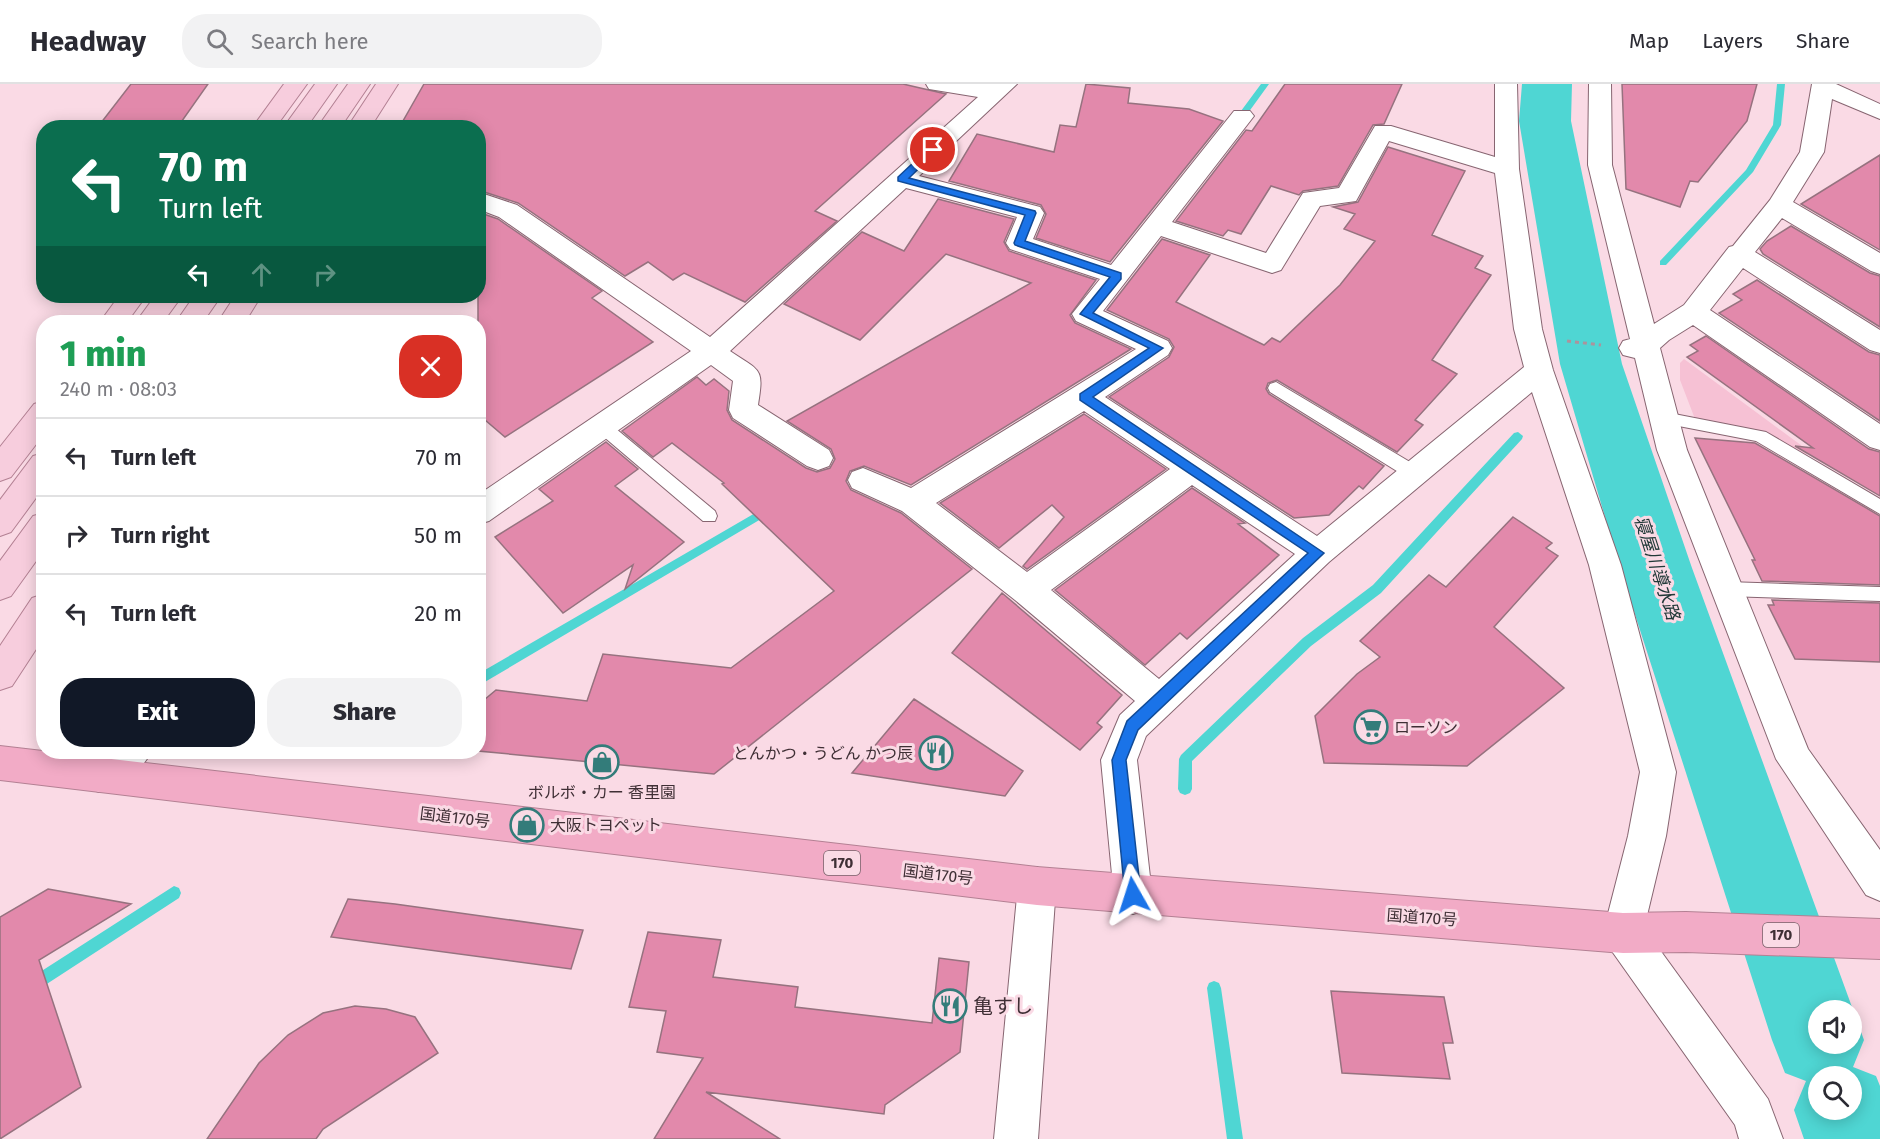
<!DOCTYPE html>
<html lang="en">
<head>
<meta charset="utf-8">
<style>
  body { margin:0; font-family:"Fira Sans","Noto Sans JP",sans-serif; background:#f2f2f3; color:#2b2b33; height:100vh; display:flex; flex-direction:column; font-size:22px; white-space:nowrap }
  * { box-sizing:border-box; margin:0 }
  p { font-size:20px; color:#7c7c81 }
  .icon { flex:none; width:33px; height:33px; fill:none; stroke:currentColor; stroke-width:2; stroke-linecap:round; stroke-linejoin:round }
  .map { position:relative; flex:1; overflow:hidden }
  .panel { position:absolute; left:36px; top:231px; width:450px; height:444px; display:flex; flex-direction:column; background:#fff; border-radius:24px; box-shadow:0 3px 15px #0003 }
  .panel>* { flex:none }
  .banner { position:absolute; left:36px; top:36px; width:450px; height:183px; border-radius:24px; box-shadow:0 3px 15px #0003; background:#0b6e4f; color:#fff; overflow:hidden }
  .buttons { position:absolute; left:1808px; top:916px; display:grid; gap:12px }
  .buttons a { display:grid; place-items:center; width:54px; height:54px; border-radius:50%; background:#fff; box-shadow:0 3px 15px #0003; font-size:30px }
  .pin { position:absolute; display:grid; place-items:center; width:51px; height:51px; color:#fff; margin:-26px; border:3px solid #fff; border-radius:50%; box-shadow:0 2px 6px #0007 }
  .me { position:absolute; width:66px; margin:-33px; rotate:354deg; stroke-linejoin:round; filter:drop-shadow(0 0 4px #0008) }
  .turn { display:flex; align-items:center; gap:21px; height:126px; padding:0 24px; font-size:27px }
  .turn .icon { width:78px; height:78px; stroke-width:2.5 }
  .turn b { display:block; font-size:42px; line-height:51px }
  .lanes { display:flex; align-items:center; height:57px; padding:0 24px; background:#0003; justify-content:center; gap:30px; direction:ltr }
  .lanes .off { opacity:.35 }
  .round { display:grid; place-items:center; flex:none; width:63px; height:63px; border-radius:24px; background:#f2f2f3 }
  .overview { display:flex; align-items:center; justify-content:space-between; height:102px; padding:0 24px }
  h1 { font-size:36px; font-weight:800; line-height:45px; color:#1e9e55 }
  .cta { display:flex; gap:12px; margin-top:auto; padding:12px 24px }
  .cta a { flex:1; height:69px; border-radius:24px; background:#111827; color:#fff; font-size:24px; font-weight:800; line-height:69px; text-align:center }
  .cta a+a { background:#f2f2f3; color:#2b2b33 }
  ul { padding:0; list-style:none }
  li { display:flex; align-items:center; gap:18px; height:78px; padding:0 24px; border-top:2px solid #e1e1e2 }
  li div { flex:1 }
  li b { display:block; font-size:22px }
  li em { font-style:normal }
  header { display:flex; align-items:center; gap:36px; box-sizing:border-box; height:84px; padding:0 30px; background:#fff; border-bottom:2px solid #e1e1e2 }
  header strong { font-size:28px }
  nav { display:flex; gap:33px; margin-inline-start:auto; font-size:21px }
  .search { width:420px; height:54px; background:#f2f2f3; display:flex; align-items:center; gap:15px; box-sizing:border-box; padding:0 21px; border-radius:24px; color:#7c7c81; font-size:22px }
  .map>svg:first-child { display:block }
</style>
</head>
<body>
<header>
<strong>Headway</strong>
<div class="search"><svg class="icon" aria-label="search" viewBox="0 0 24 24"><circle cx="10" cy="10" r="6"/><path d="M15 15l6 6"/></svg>Search here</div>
<nav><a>Map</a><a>Layers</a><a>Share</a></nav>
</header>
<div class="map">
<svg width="1880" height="1055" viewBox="0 0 1880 1055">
  <rect width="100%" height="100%" fill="#fadae5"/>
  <!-- green -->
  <path fill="#f6c1d4" d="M1684 275 1809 367 1806 370 1763 348 1695 335 1680 296V279Z"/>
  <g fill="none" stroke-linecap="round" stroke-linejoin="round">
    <!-- stream -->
    <path fill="#4fd6d3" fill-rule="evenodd" d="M1261 0H1269L1248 29H1242L1241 27Z
      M1777 0H1785L1781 41 1753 88 1666 181H1660V177L1746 86 1773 41Z
      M1518 348 1523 352 1522 355 1381 509 1311 562 1192 677V705L1190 709 1185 711 1180 709 1178 705 1179 675 1181 671 1303 554 1373 501 1514 349Z
      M769 421 773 422 775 425 773 428 478 602V590Z
      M174 802 179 804 181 809 179 814 36 907 31 909 26 907 24 902 26 897Z
      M1214 897 1219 899 1221 904 1243 1055H1227L1207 904 1209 899Z"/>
    <!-- river -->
    <path fill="#4fd6d3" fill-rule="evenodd" d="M1522 0H1572L1571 37 1622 280 1692 484 1864 956 1853 983 1876 992 1880 1002V1055H1804L1794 1026 1806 997 1785 989 1772 956 1620 484 1560 280 1519 37ZM1818 927H1851V960H1818ZM1818 993H1851V1026H1818Z"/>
  </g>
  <!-- building -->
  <path fill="#e289ab" stroke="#96727f" stroke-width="1.5" d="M131 0H208L177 44H97Z
    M424 0H903L946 10 815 127 837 137 745 218 684 189 673 196 648 178 625 192 518 119 478 106V44H399Z
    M1086 0 1130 4 1128 19 1189 25 1223 37 1110 178 1036 154 1046 130 1041 121 949 97 977 50 1054 68 1060 41 1076 43Z
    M1285 0H1402L1384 40 1373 41 1338 102 1303 107 1299 111 1271 102 1241 150 1228 146 1223 152 1176 137 1246 46 1252 47Z
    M1622 0H1757L1747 37 1698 98 1690 97 1680 123 1626 105Z
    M1388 63 1465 87 1432 151 1483 172 1475 184 1491 191 1432 276 1457 290 1415 336 1423 341 1397 368 1277 296 1268 299 1266 305 1269 310 1384 382 1363 405 1359 402 1329 431 1294 434 1109 313 1169 273 1174 263 1169 255 1107 226 1162 155 1210 171 1176 218 1264 261 1272 254 1280 258 1340 201 1375 157 1344 145 1355 130 1333 123 1358 118Z
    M1880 71V166L1801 120Z
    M938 115 1014 135 1004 158 1009 167 1096 196 1070 231 1075 239 1131 265 911 401 864 382 850 387 846 397 851 406 901 429 972 485 714 690 478 667V621L496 606 587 617 603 570 731 584 834 507 722 400 724 399 672 359 653 373 622 347 697 293 706 301 714 295 729 307 727 326 732 336 806 384 817 388 830 384 835 375 831 365 787 337 1031 199 946 170 860 256 784 220 862 148 904 167Z
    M478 128 498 135 602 207 592 214 653 258 505 353 478 330Z
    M1791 142 1870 189 1880 192V243L1763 170 1760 165 1767 157Z
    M1757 196 1869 268 1880 271V337L1719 229 1742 216 1733 210Z
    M1706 252 1869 365 1880 368V412L1795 362 1813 364 1687 273 1698 267 1690 261Z
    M1084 330 1166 385 1027 485 1023 482 1064 433 1052 421 999 464 940 419Z
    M1695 354 1755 359 1880 432V501L1762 497 1752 476H1755Z
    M606 358 638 385 615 402 684 458 625 505 633 481 563 529 495 453 553 417 539 405Z
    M1192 404 1245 439 1238 440 1279 471 1187 555 1180 549 1145 581 1055 506Z
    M1513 433 1552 459 1546 464 1558 472 1494 543 1564 604 1467 682 1324 679 1315 632 1357 590 1380 573 1360 557 1429 491 1446 503Z
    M1002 509 1122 611 1097 639 1102 643 1080 666 952 569Z
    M1772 516 1880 519V578L1795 575 1768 521H1774Z
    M914 615 1023 687 1005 712 852 689Z
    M48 805 131 820 39 876 81 1003 0 1055V833Z
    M348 815 395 820 583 846 571 885 331 853Z
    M648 848 721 856 713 893 798 903 795 923 932 939 939 874 969 878 960 968 885 1021 884 1030 706 1008 780 1055H654L703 974 657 968 666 927 629 923Z
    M1331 907 1444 913 1453 959H1443L1450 995 1342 989Z
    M355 922 386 925 415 933 438 969 323 1045 316 1055H207L259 979 288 951 323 929Z"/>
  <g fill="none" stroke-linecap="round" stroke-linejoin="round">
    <defs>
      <path id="lane" d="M1276 298 1420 384 1422 389 1420 394H1408L1270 308 1268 304 1270 300Z
        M1664 328 1766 348 1880 415V430L1756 357 1658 338 1656 334Z
        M603 337 609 339 715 427 717 432 715 437H703L597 347 595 343 597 339Z
        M1727 498 1880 503V517L1727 512 1721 510 1718 505 1721 500Z"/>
      <path id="street" d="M926 0H1017L919 92 1040 123 1044 129 1033 155 1111 181 1234 27H1250L1254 32 1172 138 1266 169 1303 109 1339 104 1375 42H1391L1495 73V0H1517L1519 85 1542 245 1553 286 1621 481 1676 688 1666 752 1644 844 1768 1015 1783 1055H1739L1735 1041 1609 863 1603 849 1628 752 1640 688 1589 481 1532 308 1329 478 1146 652 1137 676 1152 811 1147 825 1133 830 1119 825 1114 811 1101 676 1120 631 1135 617 1015 516 902 427 852 404 848 396 852 388 863 384 911 404 1136 265 1076 237 1072 230 1100 195 1010 165 1006 159 1017 133 906 104 730 267C761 288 764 283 758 321L829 366 833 374 829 382 818 386 807 382 733 334 729 326 733 297 711 281 489 437 478 440V411L691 267 499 133 478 125V108L517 121 710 253 978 13 929 5ZM1389 57 1495 89 1514 245 1524 283 1317 452 1105 313 1168 271 1172 264 1168 257 1103 227 1161 152 1272 189 1281 186 1320 122 1356 117ZM1084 327 1170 385 1027 488 936 419ZM1192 401 1295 470 1159 595 1051 506Z
        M1589 0H1611L1612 81 1654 240 1684 221 1729 163 1733 162 1770 116 1800 68 1812 0H1836L1880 20V35L1832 15 1824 68 1793 118 1880 169V190L1871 187 1782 134 1755 168 1880 246V269L1870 266 1743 184 1710 226 1880 340V366L1870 363 1693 241 1669 256 1660 264 1687 366 1808 665 1880 766V817L1866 811 1776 675 1657 366 1635 274 1623 271 1619 264 1623 257 1630 255 1588 81Z
        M104 668H151C142 687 119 700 99 708L86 703 81 691 86 679Z
        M1037 783 1051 789 1056 802 1038 1055H994L1018 802 1023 789Z"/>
      <path id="primary" d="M284 0H307L275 44H252Z
        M315 0H337L306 44H283Z
        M348 0H370L340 44H317Z
        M376 0H398L370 44H347Z
        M119 212H146L127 238H100Z
        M155 212H182L163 238H136Z
        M194 212H221L203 238H176Z
        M235 212H261L245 238H218Z
        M44 317V350L11 393 0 397V363L34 320Z
        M44 369V403L11 448 0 452V416L33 372Z
        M44 429V466L11 512 0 516V477L33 432Z
        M44 510V553L12 602 0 606V562L32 514Z"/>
      <path id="highway" d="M0 662 1037 783 1623 829 1686 828 1880 835V875L1686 868 1623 869 1037 821 0 696Z"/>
    </defs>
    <!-- lane casing -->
    <use href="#lane" stroke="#876571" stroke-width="2"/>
    <!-- street casing -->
    <use href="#street" stroke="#876571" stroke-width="2"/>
    <!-- primary casing -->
    <use href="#primary" stroke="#b38093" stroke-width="2"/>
    <!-- highway casing -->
    <use href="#highway" stroke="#b38093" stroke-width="2"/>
    <!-- path -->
    <path stroke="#ac939c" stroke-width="3" stroke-dasharray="4 4" stroke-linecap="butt" d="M1567 257 1601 261"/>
    <!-- lane -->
    <use href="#lane" fill="#fff" fill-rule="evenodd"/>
    <!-- street -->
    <use href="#street" fill="#fff" fill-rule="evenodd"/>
    <!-- primary -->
    <use href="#primary" fill="#f7cddd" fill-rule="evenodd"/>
    <!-- highway -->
    <use href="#highway" fill="#f2abc6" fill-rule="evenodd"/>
  </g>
  <!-- route -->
  <path fill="#1a73e8" stroke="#114b97" stroke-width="1.5" d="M929 64 938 66 909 94 1035 127 1036 129 1025 157 1121 189V195L1093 229 1163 264 1093 313 1324 469 1138 646 1126 676 1141 811 1138 817 1133 819 1127 817 1125 811 1112 676 1127 637 1308 469 1080 316V310L1149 264 1080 230 1110 193 1015 161 1014 159 1025 131 898 97V93Z"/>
  <!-- icons -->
  <defs>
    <symbol id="supermarket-ring" viewBox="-11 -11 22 22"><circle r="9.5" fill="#fadae5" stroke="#337c7a" stroke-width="1.5"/><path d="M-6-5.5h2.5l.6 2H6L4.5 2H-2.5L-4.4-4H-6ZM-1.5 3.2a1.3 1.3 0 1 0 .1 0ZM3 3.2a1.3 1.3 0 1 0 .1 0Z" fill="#337c7a"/></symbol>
    <symbol id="restaurant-ring" viewBox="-11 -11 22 22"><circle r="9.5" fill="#fadae5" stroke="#337c7a" stroke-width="1.5"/><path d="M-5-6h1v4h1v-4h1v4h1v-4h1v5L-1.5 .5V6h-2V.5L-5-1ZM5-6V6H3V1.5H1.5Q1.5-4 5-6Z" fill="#337c7a"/></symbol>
    <symbol id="shop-ring" viewBox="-11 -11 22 22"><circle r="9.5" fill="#fadae5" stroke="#337c7a" stroke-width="1.5"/><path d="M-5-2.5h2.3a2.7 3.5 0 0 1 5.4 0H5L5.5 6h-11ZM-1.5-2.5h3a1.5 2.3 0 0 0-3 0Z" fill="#337c7a"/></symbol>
  </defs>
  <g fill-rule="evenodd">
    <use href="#supermarket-ring" x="1352" y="624" width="38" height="38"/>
    <use href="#restaurant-ring" x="917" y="650" width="38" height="38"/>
    <use href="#shop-ring" x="583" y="659" width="38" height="38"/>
    <use href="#shop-ring" x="508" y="722" width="38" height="38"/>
    <use href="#restaurant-ring" x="931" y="903" width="38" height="38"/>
  </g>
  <g text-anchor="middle" stroke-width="6" stroke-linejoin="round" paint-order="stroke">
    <!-- shield labels -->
    <g fill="#fadae5" stroke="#77626a" stroke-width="1.5">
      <rect x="824" y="767" width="36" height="24" rx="4.5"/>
      <rect x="1763" y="839" width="36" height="24" rx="4.5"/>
    </g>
    <g font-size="15" font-weight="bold" fill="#3f2f35">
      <text x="842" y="784">170</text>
      <text x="1781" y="856">170</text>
    </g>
    <!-- poi labels -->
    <g font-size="16" fill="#3f2f35" stroke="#fadae5" text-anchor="start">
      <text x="1394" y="649">ローソン</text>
      <text x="913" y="675" text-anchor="end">とんかつ・うどん かつ辰</text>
      <text x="602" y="714" text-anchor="middle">ボルボ・カー 香里園</text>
      <text x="550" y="747">大阪トヨペット</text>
    </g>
    <!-- street labels -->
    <g font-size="16" fill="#3f2f35" stroke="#fadae5">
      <text transform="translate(455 733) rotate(7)" y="6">国道170号</text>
      <text transform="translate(938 790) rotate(7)" y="6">国道170号</text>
      <text transform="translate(1422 833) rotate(4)" y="6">国道170号</text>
    </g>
    <!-- water labels -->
    <g font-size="18" font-style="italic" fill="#213938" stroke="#fadae5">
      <text transform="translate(1657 484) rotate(72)" y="6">寝屋川導水路</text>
    </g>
    <!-- near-poi labels -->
    <g font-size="20" fill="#3f2f35" stroke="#fadae5" text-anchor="start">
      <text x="973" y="929">亀すし</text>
    </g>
  </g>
</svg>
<div class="buttons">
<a><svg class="icon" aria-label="sound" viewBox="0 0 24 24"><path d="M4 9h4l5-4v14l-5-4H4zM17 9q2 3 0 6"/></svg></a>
<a><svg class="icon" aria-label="search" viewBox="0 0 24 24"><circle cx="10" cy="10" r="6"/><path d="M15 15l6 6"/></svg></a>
</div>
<div class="pin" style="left:933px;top:66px;background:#d93025"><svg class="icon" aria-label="arrive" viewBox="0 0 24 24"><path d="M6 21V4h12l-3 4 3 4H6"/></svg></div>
<svg class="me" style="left:1133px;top:811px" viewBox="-20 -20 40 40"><path d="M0-17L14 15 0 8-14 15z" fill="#1a73e8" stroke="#fff" stroke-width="4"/></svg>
<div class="banner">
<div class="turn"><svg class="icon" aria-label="left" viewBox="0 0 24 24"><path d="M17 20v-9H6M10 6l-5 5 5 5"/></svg><div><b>70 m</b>Turn left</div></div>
<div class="lanes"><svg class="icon" aria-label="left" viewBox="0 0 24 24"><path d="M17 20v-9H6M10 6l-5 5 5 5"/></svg><svg class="icon off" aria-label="ahead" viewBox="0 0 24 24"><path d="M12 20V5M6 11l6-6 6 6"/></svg><svg class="icon off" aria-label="right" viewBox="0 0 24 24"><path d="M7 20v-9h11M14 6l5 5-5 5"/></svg></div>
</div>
<section class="panel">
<div class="overview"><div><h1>1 min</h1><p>240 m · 08:03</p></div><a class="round" style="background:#d93025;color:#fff"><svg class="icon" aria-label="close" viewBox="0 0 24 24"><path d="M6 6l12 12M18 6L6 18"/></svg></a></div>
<ul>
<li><svg class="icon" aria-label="left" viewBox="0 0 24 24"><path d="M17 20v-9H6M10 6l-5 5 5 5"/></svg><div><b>Turn left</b></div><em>70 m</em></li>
<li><svg class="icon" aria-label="right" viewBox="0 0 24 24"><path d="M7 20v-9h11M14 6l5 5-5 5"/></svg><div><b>Turn right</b></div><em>50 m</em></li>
<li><svg class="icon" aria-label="left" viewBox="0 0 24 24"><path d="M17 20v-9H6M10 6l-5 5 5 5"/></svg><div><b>Turn left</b></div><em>20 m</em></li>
</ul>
<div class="cta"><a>Exit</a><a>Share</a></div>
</section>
</div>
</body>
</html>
